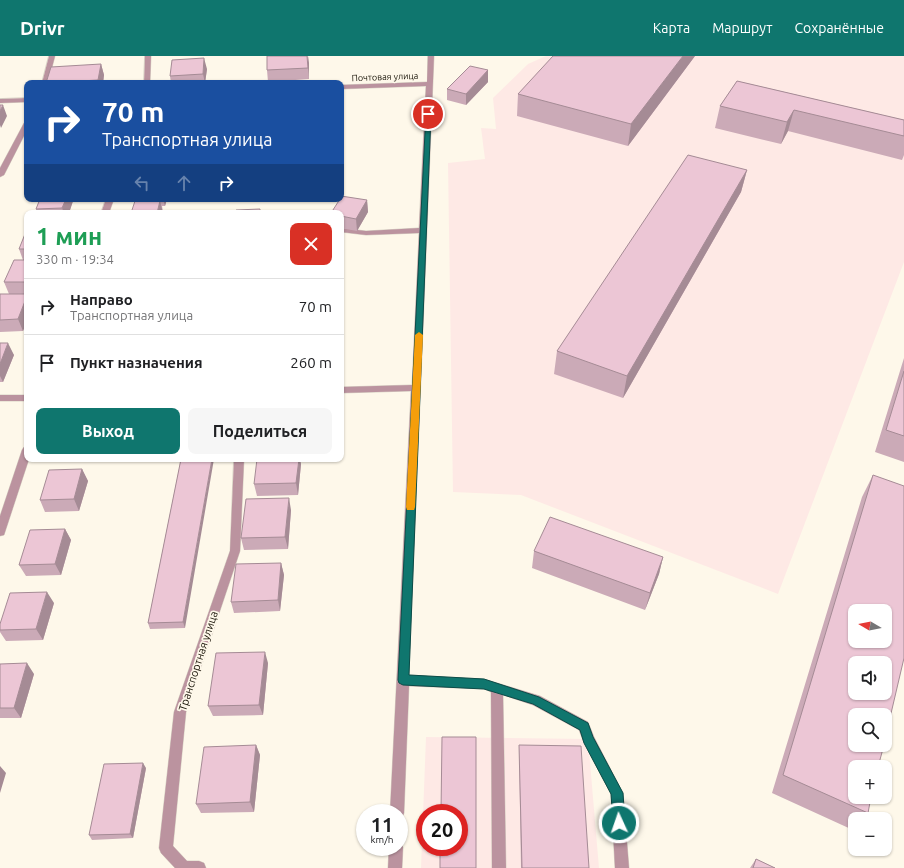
<!DOCTYPE html>
<html lang="ru">
<head>
<meta charset="utf-8">
<style>
  body { margin:0; font-family:Ubuntu,sans-serif; background:#f6f6f6; color:#202124; height:100vh; display:flex; flex-direction:column; font-size:15px; white-space:nowrap }
  * { box-sizing:border-box; margin:0 }
  p { font-size:13px; color:#757577 }
  .icon { flex:none; width:22px; height:22px; fill:none; stroke:currentColor; stroke-width:2; stroke-linecap:round; stroke-linejoin:round }
  .map { position:relative; flex:1; overflow:hidden }
  .drawer { position:absolute; left:24px; top:154px; width:320px; height:252px; display:flex; flex-direction:column; background:#fff; border-radius:8px; box-shadow:0 1px 3px #0004 }
  .drawer>* { flex:none }
  .hud { position:absolute; left:24px; top:24px; width:320px; height:122px; border-radius:8px; box-shadow:0 1px 3px #0004; background:#1a4fa0; color:#fff; overflow:hidden }
  .needle { width:26px; rotate:280deg }
  .buttons { position:absolute; left:848px; top:548px; display:grid; gap:8px }
  .buttons a { display:grid; place-items:center; width:44px; height:44px; border-radius:8px; background:#fff; box-shadow:0 1px 3px #0004; font-size:20px }
  .speed { position:absolute; left:356px; top:748px; display:flex; gap:8px; font-size:20px; font-weight:700; text-align:center }
  .speed>* { display:grid; place-content:center; width:52px; height:52px; border-radius:50%; background:#fff; box-shadow:0 1px 3px #0004; line-height:1 }
  .speed small { font-size:10px; font-weight:400 }
  .speed .limit { border:6px solid #d22; background:#fff; color:#111 }
  .pin { position:absolute; display:grid; place-items:center; width:34px; height:34px; color:#fff; margin:-17px; border:2px solid #fff; border-radius:50%; box-shadow:0 1px 4px #0007 }
  .me { position:absolute; width:44px; margin:-22px; rotate:357deg; stroke-linejoin:round; filter:drop-shadow(0 0 3px #0008) }
  .turn { display:flex; align-items:center; gap:14px; height:84px; padding:0 12px; font-size:18px }
  .turn .icon { width:52px; height:52px; stroke-width:2.5 }
  .turn b { display:block; font-size:28px; line-height:34px }
  .lanes { display:flex; align-items:center; height:38px; padding:0 12px; background:#0003; justify-content:center; gap:20px; direction:ltr }
  .lanes .off { opacity:.35 }
  .round { display:grid; place-items:center; flex:none; width:42px; height:42px; border-radius:8px; background:#f6f6f6 }
  .summary { display:flex; align-items:center; justify-content:space-between; height:68px; padding:0 12px }
  h1 { font-size:24px; font-weight:700; line-height:30px; color:#1e9e55 }
  .primary-button { display:flex; gap:8px; margin-top:auto; padding:8px 12px }
  .primary-button a { flex:1; height:46px; border-radius:8px; background:#0f766e; color:#fff; font-size:16px; font-weight:700; line-height:46px; text-align:center }
  .primary-button a+a { background:#f6f6f6; color:#202124 }
  ul { padding:0; list-style:none }
  li { display:flex; align-items:center; gap:12px; height:56px; padding:0 12px; border-top:1px solid #e0e0e0 }
  li div { flex:1 }
  li b { display:block; font-size:15px }
  li em { font-style:normal }
  header { display:flex; align-items:center; gap:24px; box-sizing:border-box; height:56px; padding:0 20px; background:#0f766e; color:#fff }
  header strong { font-size:19px }
  nav { display:flex; gap:22px; margin-inline-start:auto; font-size:14px }
  .map>svg:first-child { display:block }
</style>
</head>
<body>
<header>
<strong>Drivr</strong>
<nav><a>Карта</a><a>Маршрут</a><a>Сохранённые</a></nav>
</header>
<div class="map">
<svg width="904" height="812" viewBox="0 0 904 812">
  <rect width="100%" height="100%" fill="#fef8ea"/>
  <!-- industrial -->
  <path fill="#fee9e5" fill-rule="evenodd" d="M546 0H904V206L778 538 521 439 453 436 448 107 485 103 481 72 496 73 493 42 528 8Z
    M426 681 588 683 599 812H421ZM425 757H459V791H425Z"/>
  <g fill="none" stroke-linecap="round" stroke-linejoin="round">
    <defs>
      <path id="minor" d="M49 0H55L48 27H42Z
        M145 0H151L150 27H144Z
        M428 0H434L409 619 484 623 540 640 588 666 594 681 623 737 629 812H615L611 738 584 687 579 674 533 649 503 639 506 812H492L491 636 484 633 409 630 404 757 402 762 399 763V757H390L411 335 341 337V331L412 329 419 177 366 179 341 176V172L366 175 419 172 426 30 341 33V29L427 26Z
        M27 42V46L0 47V43Z
        M27 65V74L4 119 0 121V112L24 67Z
        M106 143H114L109 157H101Z
        M0 339H27V345H0Z
        M27 390V403H29L5 476 4 479 0 480V460L22 394 24 391Z
        M234 403H244L240 495 186 656 173 790 187 805H199L204 807 206 812H175L161 797 159 792 174 656 230 495Z
        M399 786 403 791 402 812H388L389 791H399Z"/>
    </defs>
    <!-- minor casing -->
    <use href="#minor" stroke="#d9d4c6" stroke-width="1"/>
    <!-- minor -->
    <use href="#minor" fill="#bb939f" fill-rule="evenodd"/>
  </g>
  <!-- wall -->
  <path fill="#cbaab7" d="M308 0 309 23 268 26 267 14Z
    M695 0 628 90 517 60 518 38Z
    M101 8 104 19 103 27H46Z
    M207 13 205 27H171L170 20Z
    M488 14V26L466 49 447 44V33Z
    M737 25 904 64V99L902 104 788 75 781 88 715 72 720 50Z
    M747 114 741 136 623 342 554 318 557 295Z
    M40 143H73V145L69 157H37L36 153Z
    M138 143H167L165 150H162L163 156 139 145Z
    M367 144 368 156 357 175 341 172V157Z
    M19 193H27V265L23 275 0 276V238H9L4 226 23 204Z
    M0 287 14 299 3 326H0Z
    M904 302V406L875 396Z
    M181 403 185 572 150 573 148 567Z
    M301 408 298 439 257 440 254 428Z
    M82 413 88 425 79 455 45 456 40 444Z
    M873 419 868 757 862 763H855V772L853 774 772 737 862 441Z
    M291 454 288 493 244 494 241 482Z
    M65 473 71 484 61 519 26 520 19 509Z
    M534 495 663 501 659 518 645 554 532 512Z
    M281 507 284 519 280 555 234 557 231 546Z
    M54 547 43 584 6 585 0 576V568Z
    M268 607 263 659 213 660 208 650Z
    M0 608 34 618 21 662H0Z
    M256 689 260 699 254 756 201 757 196 748Z
    M519 689 589 812H521L519 694Z
    M146 712 133 782 92 784 89 779Z
    M756 803 775 812H750Z"/>
  <!-- shaded-wall -->
  <path fill="#a58b95" d="M308 0 309 7V23L308 12Z
    M683 0H695L628 90 631 68Z
    M204 2 207 13 205 27 203 18Z
    M101 8 104 19 103 27H98V24Z
    M488 14V26L466 49V38Z
    M3 49 7 60 1 72 0 69V55Z
    M794 54 788 75 781 88 787 66Z
    M747 114 741 136 623 342 627 320Z
    M66 143H73V145L69 157H64L62 152Z
    M163 143H167L165 150Z
    M367 144 368 156 357 175 356 163Z
    M160 145 163 157H157Z
    M27 240V265L23 275 18 263Z
    M8 287 14 299 3 326 0 320V308Z
    M212 403H214L185 572 183 566Z
    M299 403H300L301 408 298 439 296 427Z
    M82 413 88 425 79 455 74 443Z
    M289 442 291 454 288 493 285 481Z
    M65 473 71 484 61 519 55 508Z
    M663 501 659 518 645 554 650 537Z
    M281 507 284 519 280 555 278 544Z
    M47 536 54 547 43 584 36 573Z
    M265 596 268 607 263 659 259 649Z
    M27 607 34 618 21 662 14 652Z
    M256 689 260 699 254 756 250 746Z
    M143 707 146 712 133 782 130 778Z
    M0 710 6 717 0 737Z"/>
  <!-- building -->
  <path fill="#ecc6d5" stroke="#a58b95" fill-rule="evenodd" d="M267 0H307L308 12 267 14Z
    M553 0H683L631 68 518 38Z
    M204 2 203 18 170 20 172 4Z
    M101 8 98 24 46 27 51 11Z
    M470 10 488 14 466 38 447 33Z
    M737 25 904 64V80L794 54 787 66 720 50Z
    M0 49H3L0 55Z
    M688 99 747 114 627 320 557 295Z
    M341 140 367 144 356 163 341 160V157H331L340 143H341Z
    M40 143H66L62 152 36 153Z
    M135 145H160L157 157H131Z
    M260 153V157H235L236 154Z
    M27 173V193H19Z
    M14 204H27V226H4Z
    M0 238H27V240L18 263 0 264Z
    M0 287H8L0 308Z
    M904 315V380L886 374Z
    M181 403H212L183 566 148 567Z
    M257 403H299L296 427 254 428Z
    M82 413 74 443 40 444 49 414Z
    M873 419 904 430V602L885 683V659H855V689H884L878 711H855V741H871L868 757 783 719ZM855 555H885V585H855ZM855 607H885V637H855Z
    M289 442 285 481 241 482 246 443Z
    M550 461 663 501 650 537 534 495Z
    M65 473 55 508 19 509 30 474Z
    M281 507 278 544 231 546 236 508Z
    M47 536 36 573 0 574V568L10 537Z
    M265 596 259 649 208 650 216 597Z
    M27 607 14 652H0V608Z
    M442 681H476V812H440V791H459V757H441Z
    M256 689 250 746 196 748 204 691Z
    M519 689 581 690 589 812H522Z
    M143 707 130 778 89 779 104 708Z
    M756 803 775 812H753Z"/>
  <!-- route -->
  <path fill="#0f766e" stroke="#0a4d48" d="M426 56 431 58 409 619 484 623 539 641 588 667 593 681 623 737 625 767 623 771 619 773 615 771 613 767 611 738 584 687 580 674 533 648 484 633 403 629 399 627 398 624Z"/>
  <!-- slow -->
  <path fill="#f59e0b" d="M419 276 423 279 415 451 414 454H407L406 451 415 279Z"/>
  <g text-anchor="middle" stroke-width="3.5" stroke-linejoin="round" paint-order="stroke">
    <!-- far-street labels -->
    <g font-size="9" fill="#191408" stroke="#fef8ea">
      <text transform="translate(385 21) rotate(-2)" y="3">Почтовая улица</text>
    </g>
    <!-- street labels -->
    <g font-size="11" fill="#191408" stroke="#fef8ea">
      <text transform="translate(198 605) rotate(-72)" y="4">Транспортная улица</text>
    </g>
  </g>
</svg>
<div class="buttons">
<a><svg class="needle" viewBox="-14 -14 28 28"><path d="M0-13l5 13h-10z" fill="#e53935"/><path d="M0 13l5-13h-10z" fill="#757577"/></svg></a>
<a><svg class="icon" aria-label="sound" viewBox="0 0 24 24"><path d="M4 9h4l5-4v14l-5-4H4zM17 9q2 3 0 6"/></svg></a>
<a><svg class="icon" aria-label="search" viewBox="0 0 24 24"><circle cx="10" cy="10" r="6"/><path d="M15 15l6 6"/></svg></a>
<a>+</a>
<a>−</a>
</div>
<div class="speed"><div>11<small>km/h</small></div><div class="limit">20</div></div>
<div class="pin" style="left:428px;top:58px;background:#d93025"><svg class="icon" aria-label="arrive" viewBox="0 0 24 24"><path d="M6 21V4h12l-3 4 3 4H6"/></svg></div>
<svg class="me" style="left:619px;top:767px" viewBox="-20 -20 40 40"><circle r="17" fill="#0f766e" stroke="#fff" stroke-width="3"/><path d="M0-11L8 9 0 5-8 9z" fill="#fff"/></svg>
<div class="hud">
<div class="turn"><svg class="icon" aria-label="right" viewBox="0 0 24 24"><path d="M7 20v-9h11M14 6l5 5-5 5"/></svg><div><b>70 m</b>Транспортная улица</div></div>
<div class="lanes"><svg class="icon off" aria-label="left" viewBox="0 0 24 24"><path d="M17 20v-9H6M10 6l-5 5 5 5"/></svg><svg class="icon off" aria-label="ahead" viewBox="0 0 24 24"><path d="M12 20V5M6 11l6-6 6 6"/></svg><svg class="icon" aria-label="right" viewBox="0 0 24 24"><path d="M7 20v-9h11M14 6l5 5-5 5"/></svg></div>
</div>
<section class="drawer">
<div class="summary"><div><h1>1 мин</h1><p>330 m · 19:34</p></div><a class="round" style="background:#d93025;color:#fff"><svg class="icon" aria-label="close" viewBox="0 0 24 24"><path d="M6 6l12 12M18 6L6 18"/></svg></a></div>
<ul>
<li><svg class="icon" aria-label="right" viewBox="0 0 24 24"><path d="M7 20v-9h11M14 6l5 5-5 5"/></svg><div><b>Направо</b><p>Транспортная улица</p></div><em>70 m</em></li>
<li><svg class="icon" aria-label="arrive" viewBox="0 0 24 24"><path d="M6 21V4h12l-3 4 3 4H6"/></svg><div><b>Пункт назначения</b></div><em>260 m</em></li>
</ul>
<div class="primary-button"><a>Выход</a><a>Поделиться</a></div>
</section>
</div>
</body>
</html>
